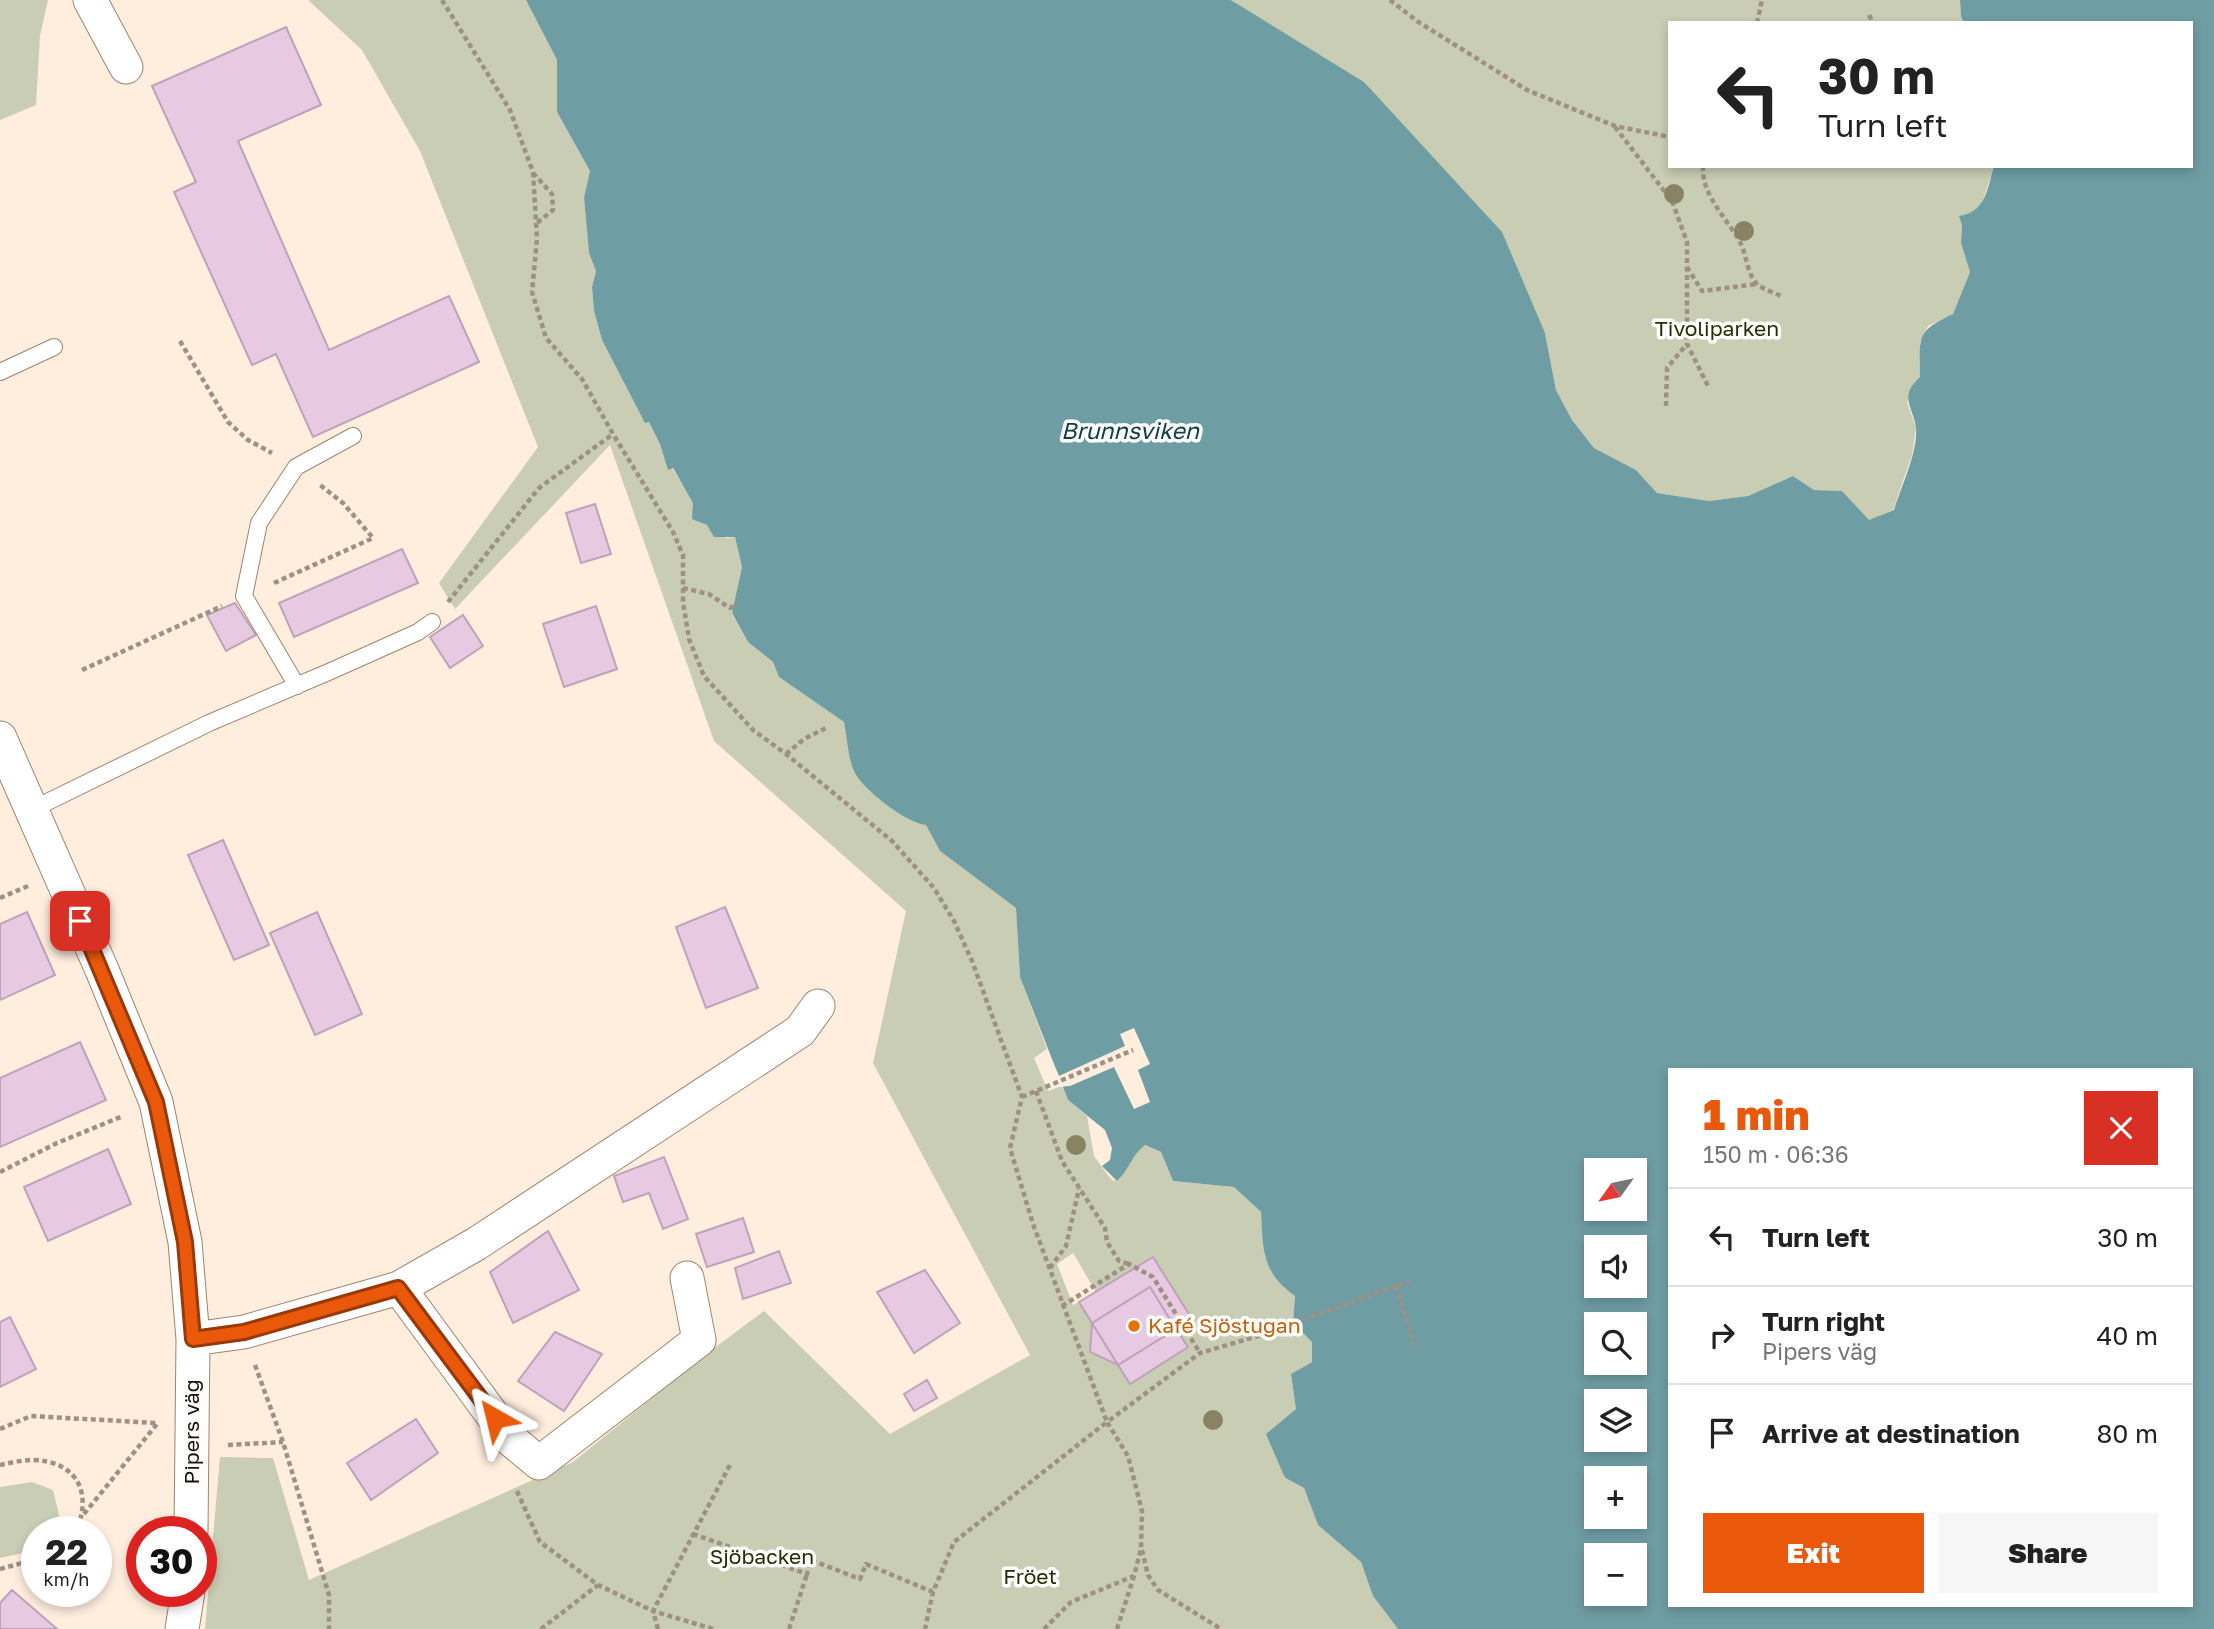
<!DOCTYPE html>
<html lang="en">
<head>
<meta charset="utf-8">
<style>
  body { margin:0; font-family:"Golos Text",sans-serif; background:#f6f6f6; color:#222; height:100vh; display:flex; flex-direction:column; font-size:26px; white-space:nowrap }
  * { box-sizing:border-box; margin:0 }
  p { font-size:23px; color:#767676 }
  .icon { flex:none; width:38px; height:38px; fill:none; stroke:currentColor; stroke-width:2; stroke-linecap:round; stroke-linejoin:round }
  .map { position:relative; flex:1; overflow:hidden }
  .side { position:absolute; left:1668px; top:1068px; width:525px; height:539px; display:flex; flex-direction:column; background:#fff; border-radius:0px; box-shadow:0 4px 10px #0003 }
  .side>* { flex:none }
  .banner { position:absolute; left:1668px; top:21px; width:525px; height:147px; border-radius:0px; box-shadow:0 4px 10px #0003; background:#fff; color:#222; overflow:hidden }
  .needle { width:46px; rotate:237deg }
  .fabs { position:absolute; left:1584px; top:1158px; display:grid; gap:14px }
  .fabs a { display:grid; place-items:center; width:63px; height:63px; border-radius:0px; background:#fff; box-shadow:0 4px 10px #0003; font-size:35px }
  .speed { position:absolute; left:21px; top:1516px; display:flex; gap:14px; font-size:35px; font-weight:700; text-align:center }
  .speed>* { display:grid; place-content:center; width:91px; height:91px; border-radius:50%; background:#fff; box-shadow:0 4px 10px #0003; line-height:1 }
  .speed small { font-size:18px; font-weight:400 }
  .speed .limit { border:10px solid #d22; background:#fff; color:#111 }
  .pin { position:absolute; display:grid; place-items:center; width:60px; height:60px; color:#fff; margin:-30px; border-radius:14px; box-shadow:0 4px 10px #0006 }
  .me { position:absolute; width:77px; margin:-38px; rotate:323deg; stroke-linejoin:round; filter:drop-shadow(0 0 5px #0008) }
  .turn { display:flex; align-items:center; gap:24px; height:147px; padding:0 35px; font-size:32px }
  .turn .icon { width:91px; height:91px; stroke-width:2.5 }
  .turn b { display:block; font-size:49px; line-height:60px }
  .round { display:grid; place-items:center; flex:none; width:74px; height:74px; border-radius:0px; background:#f6f6f6 }
  .overview { display:flex; align-items:center; justify-content:space-between; height:119px; padding:0 35px }
  h1 { font-size:42px; font-weight:800; line-height:52px; color:#ea580c }
  .button { display:flex; gap:14px; margin-top:auto; padding:14px 35px }
  .button a { flex:1; height:80px; border-radius:0px; background:#ea580c; color:#fff; font-size:28px; font-weight:800; line-height:80px; text-align:center }
  .button a+a { background:#f6f6f6; color:#222 }
  ul { padding:0; list-style:none }
  li { display:flex; align-items:center; gap:21px; height:98px; padding:0 35px; border-top:2px solid #e0e0e0 }
  li div { flex:1 }
  li b { display:block; font-size:26px }
  li em { font-style:normal }
  .map>svg:first-child { display:block }
</style>
</head>
<body>
<div class="map">
<svg width="2214" height="1629" viewBox="0 0 2214 1629">
  <rect width="100%" height="100%" fill="#ffedde"/>
  <!-- green -->
  <path fill="#c8cdb3" fill-rule="evenodd" d="M0 0H48L40 36 36 105 0 120Z
    M308 0H526L557 60V112L590 171 584 199 589 253 596 271 592 287 594 311 602 340 645 422H649L660 444 668 469 672 468 707 525 726 538 735 537 742 567 732 614 748 642 773 662 779 677 844 722 854 771 926 825 940 851 1016 908 1020 977 1047 1049 1034 1058 1048 1091 1062 1086 1068 1100 1087 1116 1094 1156 1107 1174 1112 1180 1117 1181C1131 1168 1130 1157 1144 1145L1161 1152 1173 1181 1234 1187 1261 1212C1263 1249 1261 1272 1295 1296L1293 1323 1312 1342V1362L1291 1374 1296 1409 1284 1478 1304 1488 1318 1525 1361 1562 1373 1596 1398 1629H205L220 1457 273 1458 309 1580 573 1462 709 1352 764 1311 890 1434 1030 1355 873 1063 906 911 714 741 610 445 455 609 439 583 538 447 420 151 362 50ZM1073 1253 1096 1292 1153 1257 1192 1318 1176 1329 1187 1347 1130 1384 1118 1365 1090 1352 1092 1323 1079 1302 1073 1305 1057 1264Z
    M1231 0H1960L1961 16 1964 23H1670V166H1994L1982 203 1962 225 1961 243 1970 272 1953 314 1928 326 1920 342V377L1907 402 1916 428 1912 455 1893 510 1869 521 1842 491 1814 490 1793 476 1748 496 1709 501 1657 493 1636 470 1594 448 1572 420 1556 390 1545 333 1364 82Z
    M32 1482 53 1490 63 1531H37V1550L0 1558V1487Z"/>
  <!-- water -->
  <path fill="#6f9da4" fill-rule="evenodd" d="M526 0H1231L1364 82 1502 232 1545 333 1556 390 1572 420 1594 448 1636 470 1657 493 1709 501 1748 496 1793 476 1814 490 1842 491 1869 520 1894 510C1901 487 1918 452 1916 428 1913 406 1898 397 1920 377 1920 336 1915 332 1953 314L1970 272 1961 243 1962 225 1959 216C1986 212 1987 189 1994 166H2191V23H1964L1961 16 1960 0H2214V1629H1398L1373 1596 1361 1562 1318 1525 1304 1488 1285 1478 1266 1434 1296 1409 1291 1374 1312 1362V1342L1293 1323 1295 1296C1261 1272 1263 1249 1261 1212L1234 1187 1173 1181 1161 1152 1145 1145C1130 1157 1131 1168 1117 1181L1102 1166 1110 1160 1112 1148 1105 1130 1068 1100 1020 977 1016 908 940 851 926 825C906 823 862 789 854 771 848 757 847 737 844 722L779 677 773 662 748 642 732 613 742 567 735 537H714L707 525 692 519 693 503 673 468 668 470 660 444 649 422 645 423 602 340 594 311 592 287 596 271 589 253 584 198 590 171 557 112V60ZM1670 1069H2191V1605H1670ZM1596 1171H1634V1209H1596ZM1596 1248H1634V1286H1596ZM1596 1325H1634V1363H1596ZM1596 1402H1634V1440H1596ZM1596 1479H1634V1517H1596ZM1596 1556H1634V1594H1596Z"/>
  <!-- pier -->
  <path fill="#ffedde" d="M1134 1028 1150 1064 1138 1070 1150 1102 1134 1109 1114 1067 1070 1086 1059 1087 1044 1051 1047 1049 1059 1076 1125 1046 1120 1034Z"/>
  <!-- building -->
  <path fill="#e7cae2" stroke="#bea2b9" stroke-width="2" d="M286 27 321 105 238 141 329 350 449 296 479 362 313 437 276 354 252 365 174 192 196 182 152 86Z
    M595 504 611 554 581 563 566 513Z
    M402 549 418 583 294 637 279 603Z
    M235 603 256 635 226 651 207 615Z
    M596 606 617 669 564 687 543 624Z
    M463 615 483 646 450 668 430 637Z
    M223 840 269 945 234 960 188 855Z
    M725 907 758 988 706 1008 676 927Z
    M27 912 55 975 0 1000V924Z
    M317 912 362 1014 315 1035 270 933Z
    M80 1042 106 1100 0 1147V1078Z
    M108 1149 131 1204 48 1241 24 1187Z
    M664 1157 688 1219 663 1229 649 1193 623 1202 614 1176Z
    M743 1218 754 1252 707 1267 696 1234Z
    M548 1231 579 1290 513 1323 490 1272Z
    M779 1251 791 1283 743 1299 735 1268Z
    M1153 1257 1192 1319 1176 1329 1150 1287 1092 1323 1079 1302Z
    M925 1270 960 1323 914 1353 877 1292Z
    M1150 1287 1176 1329 1118 1365 1092 1323Z
    M10 1317 36 1369 0 1387V1322Z
    M1092 1323 1118 1365 1090 1352Z
    M1176 1329 1188 1347 1130 1384 1118 1365Z
    M555 1332 602 1354 564 1411 518 1381Z
    M927 1380 937 1398 914 1411 904 1394Z
    M416 1419 438 1453 371 1500 347 1463Z
    M12 1590 57 1629H0V1603Z"/>
  <g fill="none" stroke-linecap="round" stroke-linejoin="round">
    <defs>
      <path id="service" d="M0 372 54 347
        M297 686 244 596 259 523 296 467 353 436
        M31 810 209 723 331 671 418 632 432 622"/>
      <path id="minor" d="M90 0 126 67
        M0 738 102 970 156 1102 185 1242 193 1339 191 1531
        M399 1288 510 1439 539 1463 699 1340 687 1278
        M193 1339 244 1332 399 1288 476 1244 800 1031 818 1006
        M182 1629 188 1591"/>
    </defs>
    <!-- service casing -->
    <use href="#service" stroke="#9e846d" stroke-width="18"/>
    <!-- minor casing -->
    <use href="#minor" stroke="#9e846d" stroke-width="35"/>
    <!-- path -->
    <path stroke="#9f9084" stroke-width="4.5" stroke-dasharray="5 3.5" stroke-linecap="butt" d="M442 0 510 110 533 172 537 239 532 292 546 338 582 379 613 434 673 532 683 555V602L689 639 704 676 753 730 786 754 892 841 934 888 954 921 972 961 1022 1097 1010 1148 1033 1224 1107 1422 954 1542 933 1592 925 1629
      M1390 0 1417 21 1527 90 1615 126 1670 137
      M1869 15 1873 23
      M1757 23 1762 0
      M1615 127 1672 201 1687 242V344L1708 386
      M1703 166C1701 196 1729 220 1741 244 1747 257 1747 275 1758 285 1765 290 1775 293 1783 297
      M533 173 552 194 553 210 537 223
      M1687 267 1702 291 1757 284
      M180 341 228 422 248 440 272 453
      M1666 406 1667 368 1687 344
      M274 583 373 538 343 503 320 485
      M683 588 709 594 730 608 738 603
      M448 602 539 488 613 434
      M82 670 222 606
      M786 754 804 739 828 727
      M0 898 28 886
      M1036 1091 1062 1161 1105 1228 1107 1242 1119 1261 1129 1264
      M1022 1097 1133 1050
      M0 1172 57 1143 123 1116
      M1050 1268 1066 1246 1079 1189
      M1396 1286 1414 1345
      M1062 1306 1129 1264 1153 1277 1200 1353
      M255 1365 283 1442 329 1595V1629
      M0 1429 31 1416 156 1423
      M228 1445 283 1442
      M0 1465C10 1463 22 1460 33 1460 77 1461 93 1493 76 1531
      M517 1491 540 1542 598 1585 653 1611 713 1629
      M84 1514 157 1424
      M693 1534 807 1574 811 1560 860 1579 866 1564 933 1592
      M1142 1550 1148 1575 1158 1590 1221 1629
      M0 1569 37 1559
      M541 1629 598 1585
      M658 1629 653 1611 730 1465
      M789 1629 807 1574
      M1044 1629 1071 1602 1134 1576 1141 1549 1142 1511 1128 1456 1107 1422 1200 1353 1258 1336 1410 1281
      M1117 1629 1134 1576"/>
    <!-- service -->
    <use href="#service" stroke="#fff" stroke-width="16"/>
    <!-- minor -->
    <use href="#minor" stroke="#fff" stroke-width="33"/>
  </g>
  <!-- trees -->
  <g fill="#898364">
    <circle cx="1674" cy="194" r="10"/>
    <circle cx="1744" cy="231" r="10"/>
    <circle cx="1076" cy="1145" r="10"/>
    <circle cx="1213" cy="1420" r="10"/>
  </g>
  <g fill="none" stroke-linecap="round" stroke-linejoin="round">
    <defs>
      <path id="route" d="M80 921 156 1102 185 1242 193 1339 244 1332 398 1288 495 1418"/>
    </defs>
    <!-- route casing -->
    <use href="#route" stroke="#983908" stroke-width="18"/>
    <!-- route -->
    <use href="#route" stroke="#ea580c" stroke-width="12"/>
  </g>
  <!-- markers -->
  <circle fill="#e8710a" stroke="#fefefe" stroke-width="2.5" cx="1134" cy="1326" r="7"/>
  <g text-anchor="middle" stroke-width="7" stroke-linejoin="round" paint-order="stroke">
    <!-- park labels -->
    <g font-size="21" fill="#282d00" stroke="#fefefe">
      <text x="1717" y="336">Tivoliparken</text>
      <text x="762" y="1564">Sjöbacken</text>
      <text x="1030" y="1584">Fröet</text>
    </g>
    <!-- food labels -->
    <g font-size="21" fill="#c56008" stroke="#fefefe" text-anchor="start">
      <text x="1148" y="1333">Kafé Sjöstugan</text>
    </g>
    <!-- street labels -->
    <g font-size="21" fill="#1b1109" stroke="#fefefe">
      <text transform="translate(192 1432) rotate(-90)" y="7">Pipers väg</text>
    </g>
    <!-- water labels -->
    <g font-size="23" font-style="italic" fill="#134045" stroke="#fefefe">
      <text x="1130" y="439">Brunnsviken</text>
    </g>
  </g>
</svg>
<div class="fabs">
<a><svg class="needle" viewBox="-14 -14 28 28"><path d="M0-13l5 13h-10z" fill="#e53935"/><path d="M0 13l5-13h-10z" fill="#767676"/></svg></a>
<a><svg class="icon" aria-label="sound" viewBox="0 0 24 24"><path d="M4 9h4l5-4v14l-5-4H4zM17 9q2 3 0 6"/></svg></a>
<a><svg class="icon" aria-label="search" viewBox="0 0 24 24"><circle cx="10" cy="10" r="6"/><path d="M15 15l6 6"/></svg></a>
<a><svg class="icon" aria-label="layers" viewBox="0 0 24 24"><path d="M12 4l9 5-9 5-9-5zM3 14l9 5 9-5"/></svg></a>
<a>+</a>
<a>−</a>
</div>
<div class="speed"><div>22<small>km/h</small></div><div class="limit">30</div></div>
<div class="pin" style="left:80px;top:921px;background:#d93025"><svg class="icon" aria-label="arrive" viewBox="0 0 24 24"><path d="M6 21V4h12l-3 4 3 4H6"/></svg></div>
<svg class="me" style="left:495px;top:1418px" viewBox="-20 -20 40 40"><path d="M0-17L14 15 0 8-14 15z" fill="#ea580c" stroke="#fff" stroke-width="4"/></svg>
<div class="banner">
<div class="turn"><svg class="icon" aria-label="left" viewBox="0 0 24 24"><path d="M17 20v-9H6M10 6l-5 5 5 5"/></svg><div><b>30 m</b>Turn left</div></div>
</div>
<section class="side">
<div class="overview"><div><h1>1 min</h1><p>150 m · 06:36</p></div><a class="round" style="background:#d93025;color:#fff"><svg class="icon" aria-label="close" viewBox="0 0 24 24"><path d="M6 6l12 12M18 6L6 18"/></svg></a></div>
<ul>
<li><svg class="icon" aria-label="left" viewBox="0 0 24 24"><path d="M17 20v-9H6M10 6l-5 5 5 5"/></svg><div><b>Turn left</b></div><em>30 m</em></li>
<li><svg class="icon" aria-label="right" viewBox="0 0 24 24"><path d="M7 20v-9h11M14 6l5 5-5 5"/></svg><div><b>Turn right</b><p>Pipers väg</p></div><em>40 m</em></li>
<li><svg class="icon" aria-label="arrive" viewBox="0 0 24 24"><path d="M6 21V4h12l-3 4 3 4H6"/></svg><div><b>Arrive at destination</b></div><em>80 m</em></li>
</ul>
<div class="button"><a>Exit</a><a>Share</a></div>
</section>
</div>
</body>
</html>
